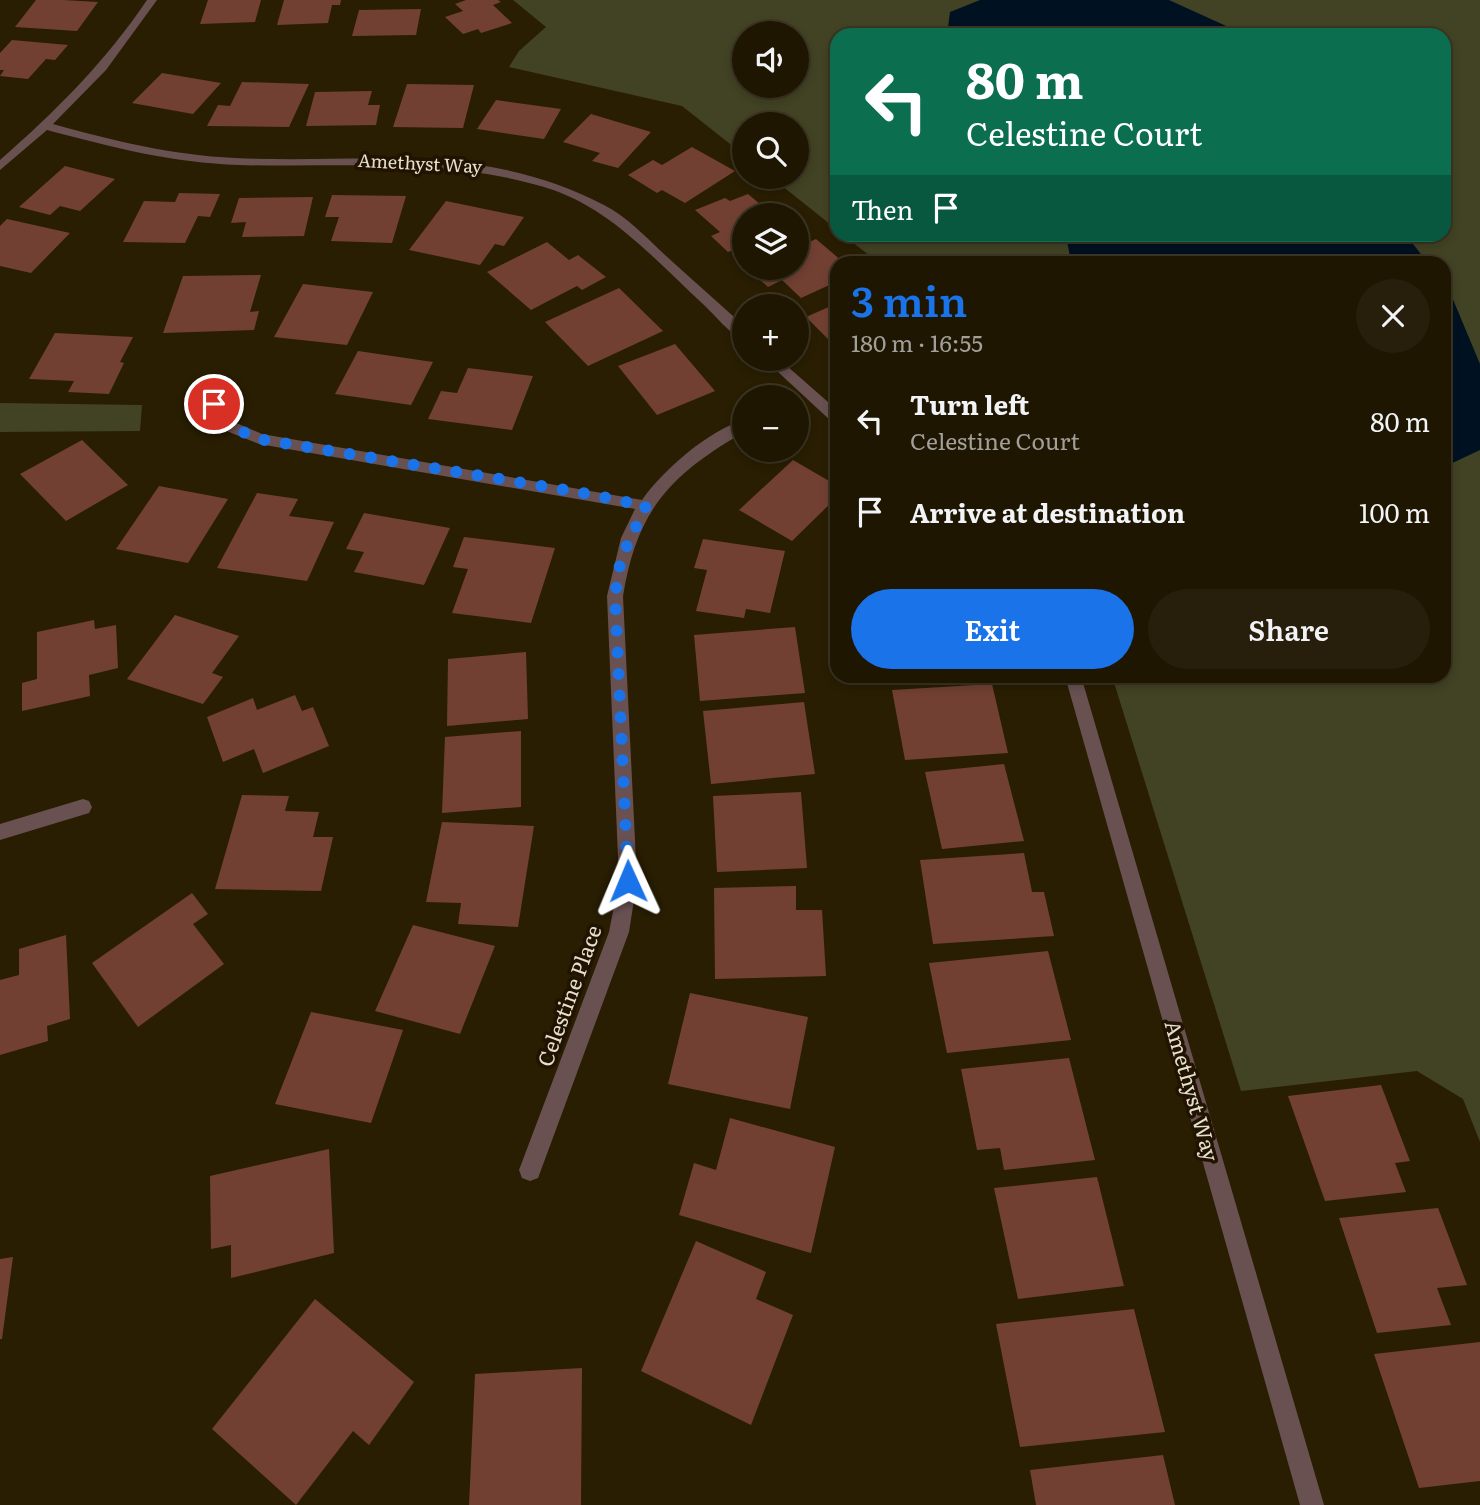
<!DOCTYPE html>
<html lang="en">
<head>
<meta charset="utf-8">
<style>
  body { margin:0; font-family:Literata,serif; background:#271f0c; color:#f1f3f6; height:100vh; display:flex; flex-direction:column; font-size:26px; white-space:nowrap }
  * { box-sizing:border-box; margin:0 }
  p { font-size:23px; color:#a19f99 }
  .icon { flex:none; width:38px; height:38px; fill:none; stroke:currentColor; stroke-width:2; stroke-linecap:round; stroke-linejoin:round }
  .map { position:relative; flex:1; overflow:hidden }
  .drawer { position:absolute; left:830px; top:256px; width:621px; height:427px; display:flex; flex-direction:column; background:#1f1602; border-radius:21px; box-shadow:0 4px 10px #0003,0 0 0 2px #3c3524 }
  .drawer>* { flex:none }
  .banner { position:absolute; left:830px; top:28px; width:621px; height:214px; border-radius:21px; box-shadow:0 4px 10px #0003,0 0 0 2px #3c3524; background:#0b6e4f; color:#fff; overflow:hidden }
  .controls { position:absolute; left:732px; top:21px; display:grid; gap:14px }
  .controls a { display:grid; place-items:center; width:77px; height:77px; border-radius:50%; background:#1f1602; box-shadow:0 4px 10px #0003,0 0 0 2px #3c3524; font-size:35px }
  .pin { position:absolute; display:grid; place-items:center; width:60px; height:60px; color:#fff; margin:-30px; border:4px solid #fff; border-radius:50%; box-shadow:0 2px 7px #0007 }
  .me { position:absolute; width:77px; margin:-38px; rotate:359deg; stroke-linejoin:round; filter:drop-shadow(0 0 5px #0008) }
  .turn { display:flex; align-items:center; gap:24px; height:147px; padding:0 21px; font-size:32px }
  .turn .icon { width:91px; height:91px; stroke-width:2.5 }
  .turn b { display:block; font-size:49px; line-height:60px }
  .then { display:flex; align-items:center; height:66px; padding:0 21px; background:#0003; gap:14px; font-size:26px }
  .round { display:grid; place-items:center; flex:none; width:74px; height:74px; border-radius:37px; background:#271f0c }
  .overview { display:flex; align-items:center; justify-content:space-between; height:119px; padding:0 21px }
  h1 { font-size:42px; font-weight:600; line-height:52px; color:#1a73e8 }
  .primary-button { display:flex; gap:14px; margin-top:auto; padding:14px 21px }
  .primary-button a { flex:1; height:80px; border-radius:42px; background:#1a73e8; color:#fff; font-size:28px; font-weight:600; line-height:80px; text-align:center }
  .primary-button a+a { background:#271f0c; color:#f1f3f6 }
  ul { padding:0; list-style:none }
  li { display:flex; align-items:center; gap:21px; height:91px; padding:0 21px }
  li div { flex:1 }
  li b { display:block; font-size:26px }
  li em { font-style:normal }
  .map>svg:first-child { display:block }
</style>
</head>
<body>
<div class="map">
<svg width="1480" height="1505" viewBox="0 0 1480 1505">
  <rect width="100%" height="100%" fill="#291e02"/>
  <!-- green -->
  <path fill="#424324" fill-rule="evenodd" d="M513 0H1480V1142L1463 1099 1417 1071 1241 1091 1112 676H1444V262H878L843 235 1444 234V35H836V229L771 177H796V124H744V155L682 106 509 67 519 51 546 27ZM744 33H796V86H744Z
    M0 403 142 405 140 431 0 432Z"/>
  <!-- water -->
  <path fill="#001121" d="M980 0H1169L1246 35H947L950 12Z
    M1066 235H1406L1427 262H1077L1070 257Z
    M1444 285 1452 297 1480 364V450L1444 467Z"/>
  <!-- building -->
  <path fill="#714032" d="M36 0H63L98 2 77 31 15 27Z
    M208 0H261L255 22 200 24Z
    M284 0H341L340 5H332L328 23 277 25Z
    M466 0H498L501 2 493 5 512 23 481 33 478 29 463 34 445 17 463 11 455 4Z
    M421 9 416 35 352 36 359 10Z
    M12 40 68 45 55 60 46 59 28 79 0 76 4 70H0V53Z
    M162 73 221 83 193 114 132 103Z
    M242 82 309 84 289 127 207 126 218 105 230 106Z
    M407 84 474 85 463 128 393 127Z
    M372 91 368 105H380L376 125 306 126 315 92Z
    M496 100 561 109 544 139 477 129Z
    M591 114 651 132 618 168 592 161 600 153 563 142Z
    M692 147 735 171 685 203 662 190 657 193 628 175 653 160 662 165Z
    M65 166 115 179 80 211 60 206 50 215 19 207Z
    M179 193 220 194 210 217 198 216 185 243 123 242 144 201 175 202Z
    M748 194 773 215H744V245L728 252 711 236 720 232 695 210 725 198 730 201Z
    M332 195 406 196 392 243 331 241 339 217H325Z
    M313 197 304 236 242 237 246 222 231 223 239 198Z
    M446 201 524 217 504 246 495 244 480 265 409 250Z
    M7 219 70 233 31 273 0 266V226Z
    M816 239 843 262H836V282L801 298 782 280 768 287 747 268H796V248Z
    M547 242 569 260 578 255 606 277 582 290 577 286 531 310 487 272Z
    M261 275 250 312 259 311 254 330 163 333 183 276Z
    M303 284 373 292 347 345 274 337Z
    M619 288 663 331 588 366 545 322Z
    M831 306 836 308V340L831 342 806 317Z
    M55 333 133 337 120 362 124 363 109 394 68 392 74 381 29 379Z
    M675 344 715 391 657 415 618 366Z
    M358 351 433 362 411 405 335 394Z
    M468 368 533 376 512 430 428 419 441 391 457 393Z
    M82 440 128 485 66 521 20 474Z
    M793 460 836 485V498L792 541 739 510Z
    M159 486 228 499 188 563 116 549Z
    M257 493 298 499 289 516 334 522 307 581 217 568Z
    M364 513 450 528 424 585 354 572 364 552 346 549Z
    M464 537 555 548 531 623 452 613 468 569 453 567Z
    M703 539 785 551 770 613 746 609 744 618 696 611 707 570 694 568Z
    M175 615 239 636 212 673 223 677 203 704 127 679Z
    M94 620 95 629 116 625 118 668 89 675 90 696 22 711V683L37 679V632Z
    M795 627 805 693 700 701 694 635Z
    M526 652 528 719 447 726 448 659Z
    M992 684 1008 753 905 760 892 690Z
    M295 695 302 711 313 707 329 746 263 773 254 749 223 762 207 717 253 698 257 710Z
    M804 702 815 774 711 784 703 711Z
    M521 731V807L442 813 445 737Z
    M1004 764 1024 841 942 849 925 772Z
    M801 792 807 868 717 872 713 796Z
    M242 795 289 796 285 811 319 812 313 837H333L321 891 215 889Z
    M442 822 534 826 518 927 458 924 461 903 426 902Z
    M1024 853 1032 892H1044L1054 936 933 944 920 860Z
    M796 886V910H822L826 976 715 979 714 888Z
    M192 893 208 914 193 924 224 964 138 1027 92 963Z
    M413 925 495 946 460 1034 375 1011Z
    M66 935 70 1019 47 1026 48 1041 0 1055V980L19 975V949Z
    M1048 951 1071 1040 947 1053 929 963Z
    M690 993 808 1017 790 1109 668 1084Z
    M311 1012 403 1030 371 1123 275 1104Z
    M1069 1058 1095 1160 1004 1170 1000 1148 977 1150 961 1069Z
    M1381 1085 1410 1161 1395 1163 1406 1192 1325 1201 1288 1096Z
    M730 1118 835 1147 811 1253 679 1215 694 1163 716 1170Z
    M329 1149 334 1253 231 1278V1245L211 1249 210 1176Z
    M1097 1177 1124 1286 1018 1299 994 1188Z
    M1438 1208 1467 1285 1437 1288 1451 1325 1377 1333 1339 1218Z
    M696 1241 766 1272 756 1299 793 1315 751 1425 641 1371Z
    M13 1257 2 1339H0V1259Z
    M315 1299 414 1382 369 1445 353 1431 296 1505 212 1429Z
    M1134 1309 1165 1432 1020 1447 996 1324Z
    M1480 1342V1481L1419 1488 1374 1354Z
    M582 1368 581 1505H469L475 1374Z
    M1163 1455 1175 1505H1036L1030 1470Z"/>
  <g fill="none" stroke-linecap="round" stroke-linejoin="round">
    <!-- street -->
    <path fill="#695152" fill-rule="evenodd" d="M147 0H157L106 70 53 124C114 141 172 155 235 158 367 164 481 141 604 205 627 217 646 237 665 255 691 279 718 302 744 326V339C729 334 715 315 704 305 655 260 609 206 544 187 444 157 342 168 239 165 173 163 111 147 47 130L0 170V160C55 112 106 61 147 0Z
      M764 359H779L836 409V422L831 421Z
      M214 399 219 400 234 422 262 434 642 500C664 469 708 431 744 420V432C670 475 637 510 623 596L637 881 629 932 541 1170 538 1178 530 1181 522 1178 519 1170 609 932 619 881 607 596 621 538 635 509 259 444 224 430 207 404Z
      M1065 676H1081L1324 1505H1300Z
      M83 799 89 801 92 807 89 813 0 840V824Z"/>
  </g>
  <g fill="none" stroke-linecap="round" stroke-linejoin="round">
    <!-- route -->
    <path stroke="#1a73e8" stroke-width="12" stroke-dasharray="0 21.6" d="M214 404 229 426 259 439 578 492 646 506 621 558 615 596 628 881"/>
  </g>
  <g text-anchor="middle" stroke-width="7" stroke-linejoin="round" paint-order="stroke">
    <!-- far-street labels -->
    <g font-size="18" fill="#e7dfcf" stroke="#201400">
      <text transform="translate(420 164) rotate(3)" y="6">Amethyst Way</text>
    </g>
    <!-- street labels -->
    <g font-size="21" fill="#e7dfcf" stroke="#201400">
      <text transform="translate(570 996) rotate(-70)" y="7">Celestine Place</text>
      <text transform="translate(1191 1091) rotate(74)" y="7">Amethyst Way</text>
    </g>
  </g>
</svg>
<div class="controls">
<a><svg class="icon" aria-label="sound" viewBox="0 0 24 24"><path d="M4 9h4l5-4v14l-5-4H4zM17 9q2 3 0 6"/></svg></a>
<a><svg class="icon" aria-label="search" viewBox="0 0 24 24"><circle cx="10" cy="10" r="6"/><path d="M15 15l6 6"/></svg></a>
<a><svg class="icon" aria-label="layers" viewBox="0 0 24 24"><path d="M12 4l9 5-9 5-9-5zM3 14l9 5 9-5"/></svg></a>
<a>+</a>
<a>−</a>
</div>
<div class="pin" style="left:214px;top:404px;background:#d93025"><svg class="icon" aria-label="arrive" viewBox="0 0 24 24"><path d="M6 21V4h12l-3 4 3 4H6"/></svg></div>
<svg class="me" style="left:628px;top:881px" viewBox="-20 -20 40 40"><path d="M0-17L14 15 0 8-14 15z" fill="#1a73e8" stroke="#fff" stroke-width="4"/></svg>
<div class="banner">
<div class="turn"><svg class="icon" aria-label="left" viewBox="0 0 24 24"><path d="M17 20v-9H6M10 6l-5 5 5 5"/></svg><div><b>80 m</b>Celestine Court</div></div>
<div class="then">Then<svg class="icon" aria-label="arrive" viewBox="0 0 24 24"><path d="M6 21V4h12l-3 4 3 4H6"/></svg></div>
</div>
<section class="drawer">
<div class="overview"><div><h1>3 min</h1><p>180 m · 16:55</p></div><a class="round"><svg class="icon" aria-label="close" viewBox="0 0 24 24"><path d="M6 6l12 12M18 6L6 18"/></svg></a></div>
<ul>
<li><svg class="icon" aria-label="left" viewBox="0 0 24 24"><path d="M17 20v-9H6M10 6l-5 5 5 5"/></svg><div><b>Turn left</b><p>Celestine Court</p></div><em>80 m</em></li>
<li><svg class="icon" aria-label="arrive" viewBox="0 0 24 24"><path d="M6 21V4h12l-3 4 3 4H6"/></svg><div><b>Arrive at destination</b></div><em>100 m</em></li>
</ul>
<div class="primary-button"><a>Exit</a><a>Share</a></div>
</section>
</div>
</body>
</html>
